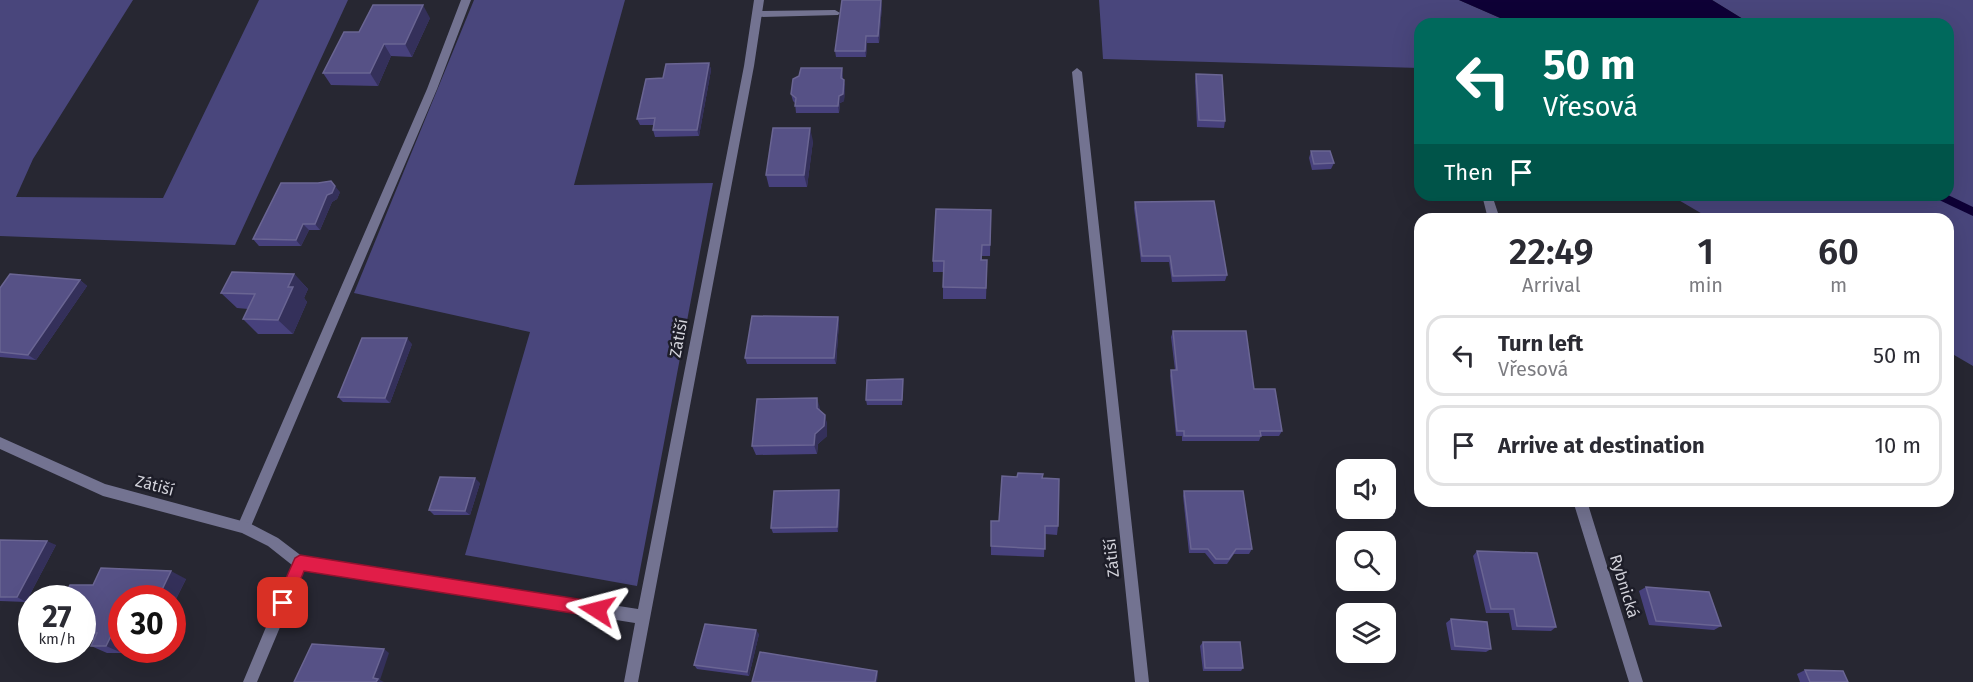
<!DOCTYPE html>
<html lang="en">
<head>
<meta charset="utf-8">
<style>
  body { margin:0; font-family:"Fira Sans",sans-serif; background:#f7f7f7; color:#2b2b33; height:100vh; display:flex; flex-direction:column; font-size:22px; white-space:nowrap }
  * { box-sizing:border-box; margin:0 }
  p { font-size:20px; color:#7c7c81 }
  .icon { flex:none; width:33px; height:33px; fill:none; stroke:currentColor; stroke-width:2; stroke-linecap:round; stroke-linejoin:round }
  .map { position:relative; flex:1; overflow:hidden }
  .drawer { position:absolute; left:1414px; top:213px; width:540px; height:294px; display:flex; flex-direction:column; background:#fff; border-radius:18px; box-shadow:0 6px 24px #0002 }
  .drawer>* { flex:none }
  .guide { position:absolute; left:1414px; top:18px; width:540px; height:183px; border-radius:18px; box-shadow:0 6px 24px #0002; background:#00695c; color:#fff; overflow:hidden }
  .buttons { position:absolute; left:1336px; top:459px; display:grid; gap:12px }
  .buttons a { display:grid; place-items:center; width:60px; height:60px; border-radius:12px; background:#fff; box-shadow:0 6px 24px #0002; font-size:30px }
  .speed { position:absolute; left:18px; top:585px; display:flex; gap:12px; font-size:30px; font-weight:700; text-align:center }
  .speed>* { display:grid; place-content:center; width:78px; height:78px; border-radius:50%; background:#fff; box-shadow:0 6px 24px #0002; line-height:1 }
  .speed small { font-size:15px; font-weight:400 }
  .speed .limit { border:9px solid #d22; background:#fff; color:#111 }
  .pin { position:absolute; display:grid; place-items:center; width:51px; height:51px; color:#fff; margin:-26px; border-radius:12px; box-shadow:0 3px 9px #0006 }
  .me { position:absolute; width:66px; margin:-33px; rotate:279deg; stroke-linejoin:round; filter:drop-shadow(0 0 4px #0008) }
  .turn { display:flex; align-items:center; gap:21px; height:126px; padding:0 30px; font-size:27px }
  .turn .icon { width:78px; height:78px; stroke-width:2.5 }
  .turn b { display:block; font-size:42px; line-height:51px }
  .then { display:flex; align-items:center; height:57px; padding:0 30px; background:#0003; gap:12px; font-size:22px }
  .eta { display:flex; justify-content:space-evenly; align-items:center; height:102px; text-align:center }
  .eta b { font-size:36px; font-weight:600; line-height:42px }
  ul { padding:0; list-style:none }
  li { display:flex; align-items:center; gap:18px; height:81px; margin:0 12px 9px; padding:0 18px; border:3px solid #e1e1e2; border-radius:18px }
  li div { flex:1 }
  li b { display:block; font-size:22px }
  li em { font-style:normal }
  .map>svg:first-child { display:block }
</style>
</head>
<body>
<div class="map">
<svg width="1973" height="682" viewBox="0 0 1973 682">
  <rect width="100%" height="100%" fill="#272732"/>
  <!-- green -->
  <path fill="#49467c" d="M0 0H133L33 159 16 197 163 198 259 0H348L235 245 0 236Z
    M474 0H625L574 185 713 183 637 586 465 555 530 332 354 293Z
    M1099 0H1459L1514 24H1420V68L1103 59Z
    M1712 0H1973V366L1949 352 1948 219H1711L1670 195H1948V24H1751Z"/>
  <!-- water -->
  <path fill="#0e0036" d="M1459 0H1712L1751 24H1514Z"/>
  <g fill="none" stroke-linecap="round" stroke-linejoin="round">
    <!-- stream -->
    <path fill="#0e0036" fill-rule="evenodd" d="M1934 195H1948L1973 207V216L1935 198Z"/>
    <!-- lane -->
    <path fill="#737391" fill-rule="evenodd" d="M461 0H471L437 89 249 531 244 533 239 531 237 527 427 89Z
      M835 10 840 13 838 15 757 17 752 14 757 11Z"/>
    <!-- street -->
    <path fill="#737391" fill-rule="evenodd" d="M754 0H764L754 66 638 682H624L635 623 304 570 257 682H243L292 565 268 546 242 533 103 496 0 449V437L105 484 249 523 278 538 303 557 638 609 744 66Z
      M1077 68 1082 72 1149 682H1135L1072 72Z
      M1482 195H1492L1500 219H1488Z
      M1573 501H1587L1643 682H1629Z"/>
  </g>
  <!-- wall -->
  <path fill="#47417c" d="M882 5 879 43H867L866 57H836L835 51Z
    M430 18 412 57 391 56 378 86 331 85 323 73 359 32Z
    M709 63 711 70 699 136 655 137 653 130 654 125H640L637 119 663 78Z
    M842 68 843 79 845 86 844 101 840 103 839 113H796L795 103 793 101 791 94Z
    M1196 74 1225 121 1224 128 1197 127 1195 81Z
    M813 141 807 187H769L766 175Z
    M1311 151 1334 163 1331 169 1312 170 1309 158Z
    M340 192 337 199 332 202 320 230H309L301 246H259L253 239Z
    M1135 202 1227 275 1225 281 1172 282 1169 262H1141L1134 208Z
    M991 210 990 256H982V260L987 271 986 299H943V287L944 272H933V261Z
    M294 274 308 289 304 298 307 302 293 334H258L243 319 248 309 237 308 221 293Z
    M80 280 87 286 36 360 0 357V288Z
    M838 317 839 322 836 364H747L745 358Z
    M1173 331 1254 389 1282 431 1279 436H1261L1259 441H1182V436H1176L1170 376 1171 370H1175L1171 337Z
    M412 344 390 403 343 402 338 397Z
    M903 379V385L902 405H867L866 400Z
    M820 408V411L825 415 827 425V436L818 444 817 454 756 455 752 446Z
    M1042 478 1058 526 1057 535 1045 534 1044 557 991 555V521H999Z
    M480 483 470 515H434L429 510Z
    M1184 491 1252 549 1249 554H1234L1227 564H1214L1205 553H1189L1183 496Z
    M840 495 838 532 773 533 771 528Z
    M0 540 56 545 26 602 0 601Z
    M1477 551 1556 627 1551 631 1512 630 1509 613H1486L1473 556Z
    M186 579 172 607V598H122V653H107L91 646 94 640H85L82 639V598L93 585Z
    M1646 587 1721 626 1714 630 1649 625 1639 591Z
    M1451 619 1491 649 1486 652 1451 650 1446 623Z
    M759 634 749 676 697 669 694 665Z
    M1203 642 1243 668 1241 671H1203L1200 646Z
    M1805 670 1848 682H1800L1797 674Z"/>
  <!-- shaded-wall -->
  <path fill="#34305a" d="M881 0 882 5 879 43 878 36Z
    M423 5 430 18 412 57 405 44Z
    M866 36 867 43 866 57 865 51Z
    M384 44 391 56 378 86 370 73Z
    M709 63 711 70 699 136 697 130Z
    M844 80 845 86 844 101 840 103 839 113 838 106 839 96Z
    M810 128 813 141 807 187 804 175Z
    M335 186 340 192 337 199 332 202 320 230 315 224 327 195Z
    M303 224 309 230 301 246 296 240Z
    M294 274 308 289 304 298 307 302 293 334 278 320 288 287Z
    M80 280 87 286 36 360 28 355Z
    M838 317 839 322 836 364 834 358Z
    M407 338 412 344 390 403 385 398Z
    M817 398 820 408V418L817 408Z
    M825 415 827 425V436L818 444 817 454 814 445 815 434Z
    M475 478 480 483 470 515 465 511Z
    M839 490 840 495 838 532 837 527Z
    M47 541 56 545 26 602 17 597Z
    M171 571 186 579 172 607V598H158Z
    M756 630 759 634 749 676 747 672Z
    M112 634 122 638V650H124L122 653 106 646Z
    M384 649 389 653 380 680 384 682H376L373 678Z
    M877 671 878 675 877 682H875Z"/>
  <!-- building -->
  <path fill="#565186" stroke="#6a6593" stroke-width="1.5" d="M842 0H881L878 36H866L865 51H835Z
    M373 5H423L405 44H384L370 73H323L344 32H359Z
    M709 63 697 130H653L655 118 637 119 646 79 663 78 666 64Z
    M801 68H842L841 78 844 80 843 94 839 96 838 106H795L796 98 791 94 793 79 799 76Z
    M1196 74 1222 75 1225 121 1199 120Z
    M773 128H810L804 175H766Z
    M1311 151H1330L1334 163 1314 164Z
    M331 181 335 186 332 193 327 195 315 224H303L296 240 253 239 281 183H318Z
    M1214 201 1227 275 1173 276 1170 256H1142L1135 202Z
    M936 209 991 210 990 245H982L981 260H987L986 288 943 287 944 261H933Z
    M232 272 294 274 288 287H293L278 320 243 319 255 294 221 293Z
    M10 274 80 280 28 355 0 352V288Z
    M752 316 838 317 834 358H745Z
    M1173 331H1246L1254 389H1275L1282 431H1260L1261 436H1184V431H1177L1171 370H1177Z
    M362 338H407L385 398 338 397Z
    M903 379 902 400H866L867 380Z
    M817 398V408L825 415 824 426 815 434 814 445 752 446 757 399Z
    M1018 473 1043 474 1042 478 1059 479 1058 526H1045V549L991 546V521H999L1002 476 1017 477Z
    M440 477 475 478 465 511 429 510Z
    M839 490 837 527 771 528 774 491Z
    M1184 491H1243L1252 549H1236L1229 559H1216L1208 549H1191Z
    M0 540 47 541 17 597H0Z
    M1477 551 1537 553 1556 627 1517 626 1514 609H1491Z
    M101 568 171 571 158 598H122V634H112L106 646H91L97 633H82V598H63L70 585H93Z
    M1646 587 1709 592 1721 626 1656 621Z
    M1451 619 1487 622 1491 649 1455 646Z
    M705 624 756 630 747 672 694 665Z
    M1203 642H1240L1243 668H1205Z
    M312 644 384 649 373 678 378 679 376 682H294Z
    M760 652 877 671 875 682H752Z
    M1805 670 1843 671 1848 682H1810Z"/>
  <!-- route -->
  <path fill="#e11d48" stroke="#92132f" stroke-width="1.5" d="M300 555 597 602 603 604 605 610 603 615 597 617 304 571 289 608 283 610 278 608 275 603 295 558Z"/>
  <g text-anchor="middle" stroke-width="5" stroke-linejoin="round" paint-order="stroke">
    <!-- street labels -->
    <g font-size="16" fill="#d2d2da" stroke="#1d1d28">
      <text transform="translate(678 338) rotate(-79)" y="6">Zátiší</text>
      <text transform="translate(155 485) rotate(15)" y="6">Zátiší</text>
      <text transform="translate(1111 558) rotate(-96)" y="6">Zátiší</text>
      <text transform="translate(1625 586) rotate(73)" y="6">Rybnická</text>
    </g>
  </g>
</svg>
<div class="buttons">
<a><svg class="icon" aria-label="sound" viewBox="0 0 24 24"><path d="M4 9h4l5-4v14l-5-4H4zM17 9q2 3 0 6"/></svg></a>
<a><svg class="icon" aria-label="search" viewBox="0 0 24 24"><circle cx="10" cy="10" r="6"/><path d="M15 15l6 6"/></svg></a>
<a><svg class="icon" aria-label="layers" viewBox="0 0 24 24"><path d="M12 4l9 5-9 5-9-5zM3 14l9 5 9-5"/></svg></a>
</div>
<div class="speed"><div>27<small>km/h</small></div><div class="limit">30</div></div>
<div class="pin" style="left:283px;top:603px;background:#d93025"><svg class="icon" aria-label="arrive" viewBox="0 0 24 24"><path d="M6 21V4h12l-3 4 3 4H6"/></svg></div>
<svg class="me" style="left:597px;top:610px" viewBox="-20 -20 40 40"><path d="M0-17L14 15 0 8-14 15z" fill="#e11d48" stroke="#fff" stroke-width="4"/></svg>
<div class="guide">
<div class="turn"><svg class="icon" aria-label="left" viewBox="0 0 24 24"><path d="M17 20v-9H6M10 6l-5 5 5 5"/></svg><div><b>50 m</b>Vřesová</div></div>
<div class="then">Then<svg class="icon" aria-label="arrive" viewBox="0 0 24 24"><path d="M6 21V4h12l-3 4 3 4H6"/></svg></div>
</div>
<section class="drawer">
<div class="eta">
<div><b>22:49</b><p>Arrival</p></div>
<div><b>1</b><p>min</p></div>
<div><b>60</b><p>m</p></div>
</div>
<ul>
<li><svg class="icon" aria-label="left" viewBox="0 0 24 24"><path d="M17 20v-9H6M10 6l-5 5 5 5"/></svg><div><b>Turn left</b><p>Vřesová</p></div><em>50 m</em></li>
<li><svg class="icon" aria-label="arrive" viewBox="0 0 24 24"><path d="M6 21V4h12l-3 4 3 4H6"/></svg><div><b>Arrive at destination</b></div><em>10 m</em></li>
</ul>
</section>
</div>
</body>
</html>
